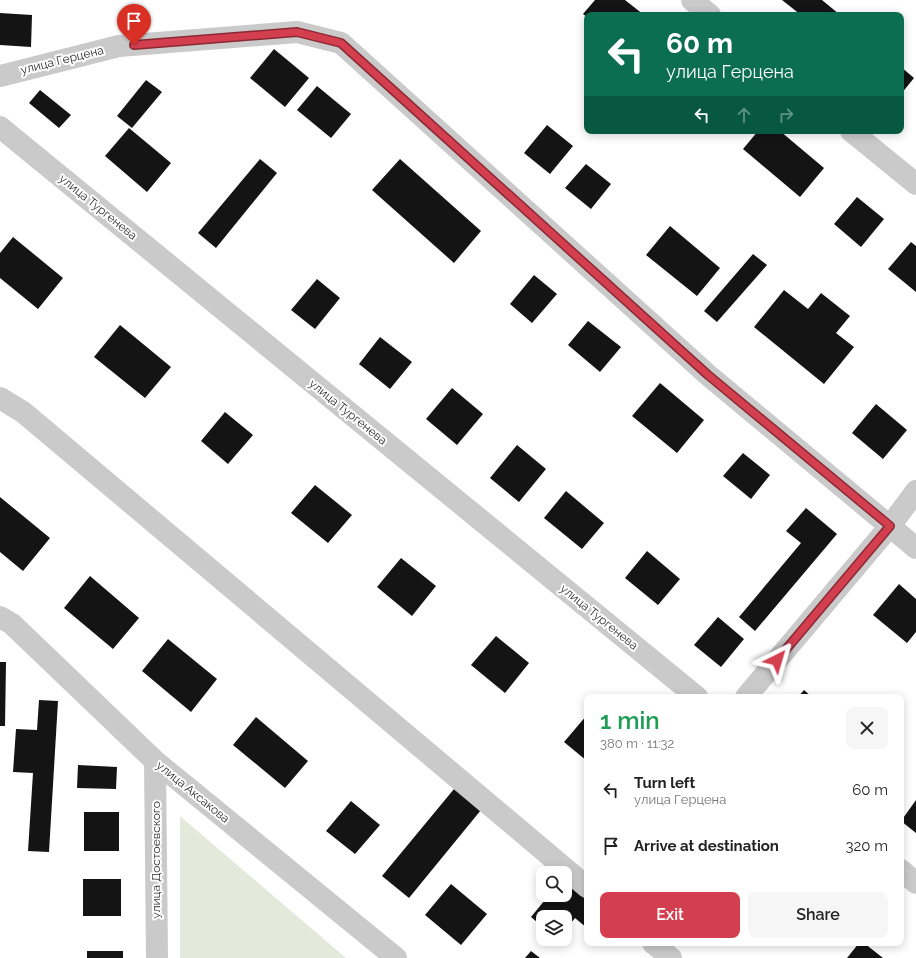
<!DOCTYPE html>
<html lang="en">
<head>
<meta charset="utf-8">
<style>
  body { margin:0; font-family:Raleway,sans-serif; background:#f6f6f6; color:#222; height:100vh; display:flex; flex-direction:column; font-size:15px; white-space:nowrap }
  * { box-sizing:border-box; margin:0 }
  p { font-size:13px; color:#767676 }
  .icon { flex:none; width:22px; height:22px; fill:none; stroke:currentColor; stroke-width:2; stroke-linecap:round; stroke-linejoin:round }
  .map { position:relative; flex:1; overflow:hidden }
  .drawer { position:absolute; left:584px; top:694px; width:320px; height:252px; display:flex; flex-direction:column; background:#fff; border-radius:8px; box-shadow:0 2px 10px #0003 }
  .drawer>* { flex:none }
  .banner { position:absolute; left:584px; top:12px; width:320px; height:122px; border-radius:8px; box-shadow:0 2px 10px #0003; background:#0b6e4f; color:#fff; overflow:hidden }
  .fabs { position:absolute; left:536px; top:866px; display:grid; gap:8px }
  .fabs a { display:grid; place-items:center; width:36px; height:36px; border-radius:8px; background:#fff; box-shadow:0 2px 10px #0003; font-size:20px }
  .pin { position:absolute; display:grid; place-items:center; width:34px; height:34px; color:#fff; margin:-41px -17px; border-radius:50% 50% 50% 0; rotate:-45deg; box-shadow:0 0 4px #0007 }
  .pin .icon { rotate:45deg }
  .me { position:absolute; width:44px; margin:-22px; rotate:40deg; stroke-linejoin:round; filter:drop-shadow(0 0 3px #0008) }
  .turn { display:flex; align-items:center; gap:14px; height:84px; padding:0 16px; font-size:18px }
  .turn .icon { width:52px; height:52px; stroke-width:2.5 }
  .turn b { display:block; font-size:28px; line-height:34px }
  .lanes { display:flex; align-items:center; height:38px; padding:0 16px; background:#0003; justify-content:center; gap:20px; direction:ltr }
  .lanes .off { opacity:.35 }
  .round { display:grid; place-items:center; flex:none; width:42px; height:42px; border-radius:8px; background:#f6f6f6 }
  .summary { display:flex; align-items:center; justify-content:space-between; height:68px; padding:0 16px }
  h1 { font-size:24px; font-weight:600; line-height:30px; color:#1e9e55 }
  .action { display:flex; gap:8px; margin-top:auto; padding:8px 16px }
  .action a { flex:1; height:46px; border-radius:8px; background:#d43f50; color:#fff; font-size:16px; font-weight:600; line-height:46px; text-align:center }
  .action a+a { background:#f6f6f6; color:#222 }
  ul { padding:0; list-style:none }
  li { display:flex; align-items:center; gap:12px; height:56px; padding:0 16px }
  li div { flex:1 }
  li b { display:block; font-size:15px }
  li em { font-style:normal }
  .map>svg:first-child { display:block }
</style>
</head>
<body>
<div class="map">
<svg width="916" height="958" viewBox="0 0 916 958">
  <rect width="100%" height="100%" fill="#fff"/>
  <!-- green -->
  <path fill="#e4e9dc" d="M180 816 346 958H180Z"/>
  <!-- building -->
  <path fill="#141414" d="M595 0H625L644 15H587V17L583 14Z
    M782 0H822L839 14 801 15Z
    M0 13 32 15 31 47 0 45Z
    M274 49 309 78 285 107 250 78Z
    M901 67 914 78 901 94Z
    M146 80 162 92 132 128 117 116Z
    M317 86 351 114 331 138 297 110Z
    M40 90 71 115 59 128 29 103Z
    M547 125 573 146 550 174 524 153Z
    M129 128 171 163 147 192 105 156Z
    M758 131H780L824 168 800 197 743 149Z
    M260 159 277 173 216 248 198 233Z
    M400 159 481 231 454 263 372 190Z
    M586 164 611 184 591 209 565 188Z
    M857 197 884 219 861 247 834 224Z
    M670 226 720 268 697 296 646 255Z
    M13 237 63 278 38 309 0 278V253Z
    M911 242 916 246V292L888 269Z
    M753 254 767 265 717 322 704 311Z
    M534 275 557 294 532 323 510 304Z
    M317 279 340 298 315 329 291 310Z
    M784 290 808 309 821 293 850 316 836 333 854 347 824 384 754 327Z
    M588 321 621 347 600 372 568 345Z
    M120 325 171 367 145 398 94 357Z
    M380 337 412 362 390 389 359 364Z
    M660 383 704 420 677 453 632 416Z
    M452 388 483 414 457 445 426 419Z
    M876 404 907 430 883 459 852 433Z
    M225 412 253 435 228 464 201 441Z
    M517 445 546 469 519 502 490 478Z
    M743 453 770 475 751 499 723 476Z
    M315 485 352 515 328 543 291 513Z
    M566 491 604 523 582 549 544 518Z
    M0 497 50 538 23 571 0 552Z
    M806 508 837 534 755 631 739 617 801 543 786 531Z
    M647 551 680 579 658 605 625 578Z
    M401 558 436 586 412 616 377 587Z
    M90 576 139 618 113 649 64 608Z
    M899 584 916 599V632L907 643 873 615Z
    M718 617 744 639 721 667 694 645Z
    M496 636 529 663 505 693 471 665Z
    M168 639 217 679 191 712 142 671Z
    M0 662H6L5 726H0Z
    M804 690 812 697H798Z
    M39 700 58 701 49 852 28 851 33 773 13 772 16 729 37 730Z
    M587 715V761L564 742Z
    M256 717 308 761 285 788 233 745Z
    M78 765 117 767 116 789 77 788Z
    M454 789 481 810 409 898 382 876Z
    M916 800V833L901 821Z
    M351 801 380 825 355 854 326 831Z
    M84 812H119V851H84Z
    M565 876 587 892V928L575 918 565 930V917H543V927L531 917 549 895H565Z
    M83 879H121V916H83Z
    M451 884 487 914 461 945 425 915Z
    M859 943H864L883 958H847Z
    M87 951H123V958H87Z
    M531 951 540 958H525Z"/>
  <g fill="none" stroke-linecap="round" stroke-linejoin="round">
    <!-- minor -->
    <path stroke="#cacaca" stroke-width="22" d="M692 0 710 15
      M0 76 119 46 297 32 341 43 708 375 916 548
      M0 127 697 697
      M851 131 916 184
      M0 398 23 412 587 887
      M0 617 12 624 155 761 396 958
      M746 697 890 526 916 491
      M155 761 157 958
      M901 870 916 883
      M653 943 671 958"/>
  </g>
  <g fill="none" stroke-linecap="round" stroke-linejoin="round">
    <defs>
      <path id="route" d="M134 45 297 32 341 43 708 375 890 526 777 660"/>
    </defs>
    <!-- route casing -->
    <use href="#route" stroke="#8a2934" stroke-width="10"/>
    <!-- route -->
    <use href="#route" stroke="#d43f50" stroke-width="7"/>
  </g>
  <g text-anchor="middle" stroke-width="4" stroke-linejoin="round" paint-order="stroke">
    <!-- street labels -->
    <g font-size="12" fill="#2d2d2d" stroke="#fff">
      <text transform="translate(62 60) rotate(-14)" y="4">улица Герцена</text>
      <text transform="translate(98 207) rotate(39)" y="4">улица Тургенева</text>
      <text transform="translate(348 412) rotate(39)" y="4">улица Тургенева</text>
      <text transform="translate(599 617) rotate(39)" y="4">улица Тургенева</text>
      <text transform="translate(193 792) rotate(39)" y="4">улица Аксакова</text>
      <text transform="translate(156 860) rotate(-90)" y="4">улица Достоевского</text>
    </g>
  </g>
</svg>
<div class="fabs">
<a><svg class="icon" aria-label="search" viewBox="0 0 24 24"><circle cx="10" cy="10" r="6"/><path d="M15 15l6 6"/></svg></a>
<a><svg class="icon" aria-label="layers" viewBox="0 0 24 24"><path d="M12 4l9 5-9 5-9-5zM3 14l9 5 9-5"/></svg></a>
</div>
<div class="pin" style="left:134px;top:45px;background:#d93025"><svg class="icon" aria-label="arrive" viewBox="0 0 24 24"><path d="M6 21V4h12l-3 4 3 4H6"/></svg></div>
<svg class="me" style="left:777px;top:660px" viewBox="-20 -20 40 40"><path d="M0-17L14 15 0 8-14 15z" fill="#d43f50" stroke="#fff" stroke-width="4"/></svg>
<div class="banner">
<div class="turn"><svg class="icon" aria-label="left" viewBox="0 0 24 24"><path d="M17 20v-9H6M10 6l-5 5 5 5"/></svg><div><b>60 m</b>улица Герцена</div></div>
<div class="lanes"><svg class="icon" aria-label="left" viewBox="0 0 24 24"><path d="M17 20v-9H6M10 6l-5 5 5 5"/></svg><svg class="icon off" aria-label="ahead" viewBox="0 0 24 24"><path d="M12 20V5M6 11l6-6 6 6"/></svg><svg class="icon off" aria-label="right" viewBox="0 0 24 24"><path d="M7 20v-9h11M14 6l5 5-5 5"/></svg></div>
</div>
<section class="drawer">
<div class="summary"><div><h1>1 min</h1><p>380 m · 11:32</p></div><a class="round"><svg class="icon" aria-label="close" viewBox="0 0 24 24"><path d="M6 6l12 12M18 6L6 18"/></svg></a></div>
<ul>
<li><svg class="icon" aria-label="left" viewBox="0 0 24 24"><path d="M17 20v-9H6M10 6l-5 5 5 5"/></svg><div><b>Turn left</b><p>улица Герцена</p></div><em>60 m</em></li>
<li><svg class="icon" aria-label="arrive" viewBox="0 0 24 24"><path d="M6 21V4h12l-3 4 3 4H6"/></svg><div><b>Arrive at destination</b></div><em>320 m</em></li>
</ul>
<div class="action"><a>Exit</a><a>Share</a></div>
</section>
</div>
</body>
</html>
